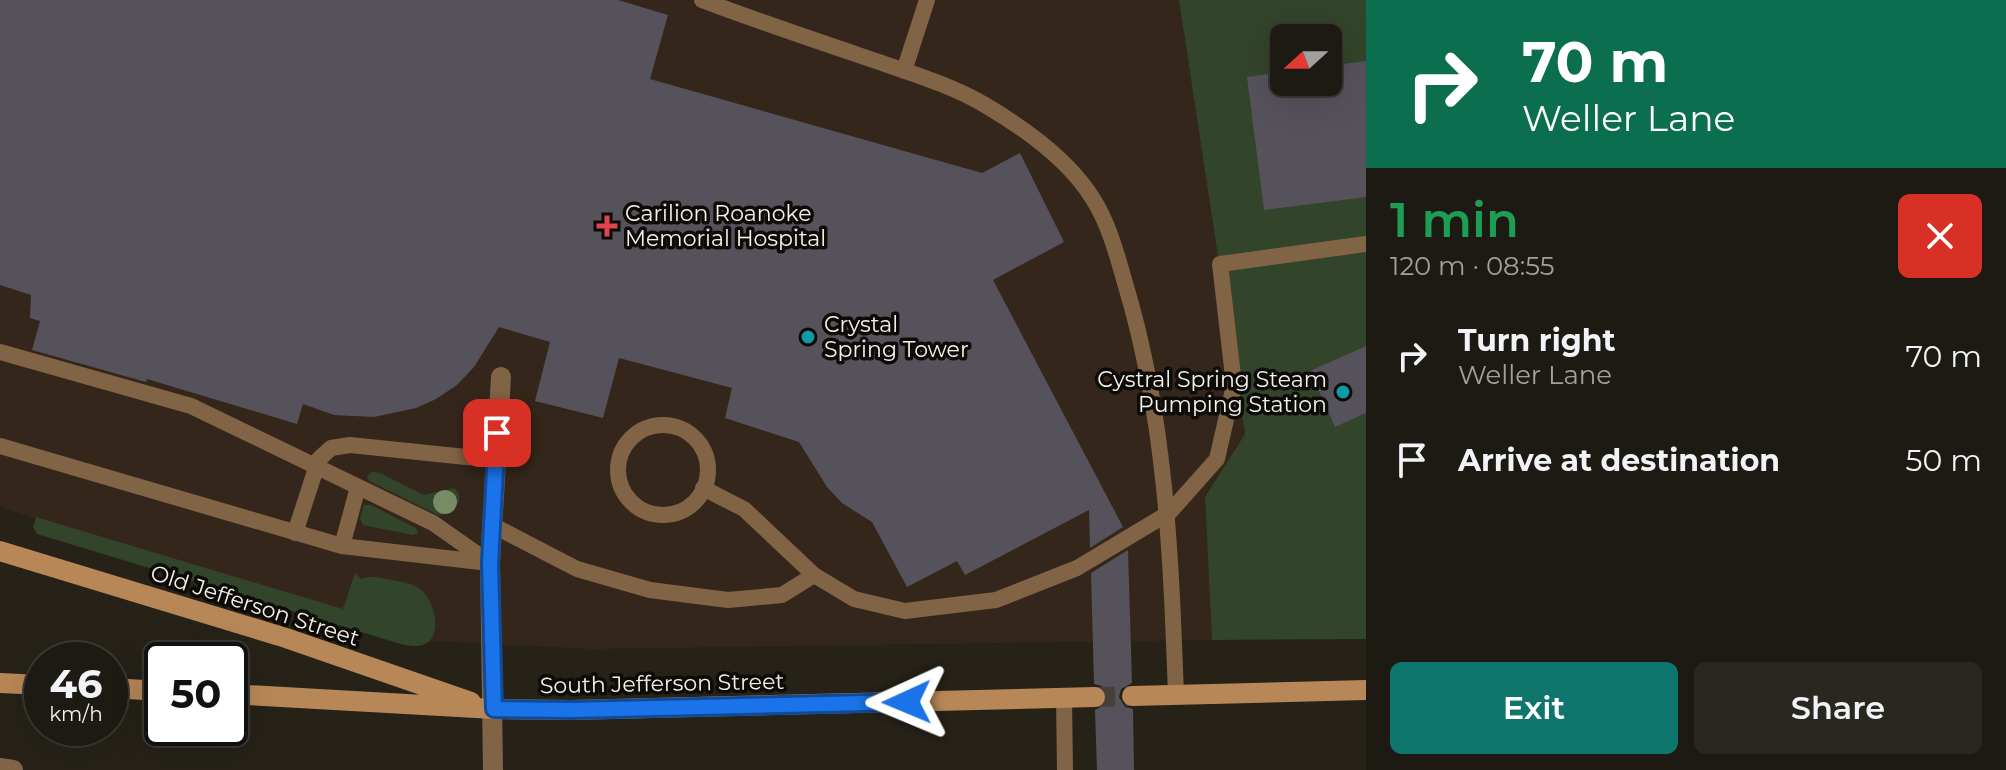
<!DOCTYPE html>
<html lang="en">
<head>
<meta charset="utf-8">
<style>
  body { margin:0; font-family:Montserrat,sans-serif; background:#292720; color:#f1f3f6; height:100vh; display:flex; flex-direction:column; font-size:30px; white-space:nowrap }
  * { box-sizing:border-box; margin:0 }
  p { font-size:26px; color:#a0a19f }
  .icon { flex:none; width:44px; height:44px; fill:none; stroke:currentColor; stroke-width:2; stroke-linecap:round; stroke-linejoin:round }
  .map { position:relative; flex:1; overflow:hidden }
  .panel { display:flex; flex-direction:column; background:#1c1a12; width:640px }
  .panel>* { flex:none }
  .top-card { background:#0b6e4f; color:#fff; overflow:hidden }
  .needle { width:52px; rotate:249deg }
  .tools { position:absolute; left:1270px; top:24px; display:grid; gap:16px }
  .tools a { display:grid; place-items:center; width:72px; height:72px; border-radius:12px; background:#1c1a12; box-shadow:0 8px 32px #0002,0 0 0 2px #3a3832; font-size:40px }
  .speed { position:absolute; left:24px; top:642px; display:flex; gap:16px; font-size:40px; font-weight:700; text-align:center }
  .speed>* { display:grid; place-content:center; width:104px; height:104px; border-radius:50%; background:#1c1a12; box-shadow:0 8px 32px #0002,0 0 0 2px #3a3832; line-height:1 }
  .speed small { font-size:20px; font-weight:400 }
  .speed .limit { border:4px solid #111; border-radius:12px; background:#fff; color:#111 }
  .pin { position:absolute; display:grid; place-items:center; width:68px; height:68px; color:#fff; margin:-34px; border-radius:16px; box-shadow:0 4px 12px #0006 }
  .me { position:absolute; width:88px; margin:-44px; rotate:269deg; stroke-linejoin:round; filter:drop-shadow(0 0 6px #0008) }
  .turn { display:flex; align-items:center; gap:28px; height:168px; padding:0 24px; font-size:36px }
  .turn .icon { width:104px; height:104px; stroke-width:2.5 }
  .turn b { display:block; font-size:56px; line-height:68px }
  .round { display:grid; place-items:center; flex:none; width:84px; height:84px; border-radius:12px; background:#292720 }
  .headline { display:flex; align-items:center; justify-content:space-between; height:136px; padding:0 24px }
  h1 { font-size:48px; font-weight:600; line-height:60px; color:#1e9e55 }
  .cta { display:flex; gap:16px; margin-top:auto; padding:16px 24px }
  .cta a { flex:1; height:92px; border-radius:12px; background:#0f766e; color:#fff; font-size:32px; font-weight:600; line-height:92px; text-align:center }
  .cta a+a { background:#292720; color:#f1f3f6 }
  ul { padding:0; list-style:none }
  li { display:flex; align-items:center; gap:24px; height:104px; padding:0 24px }
  li div { flex:1 }
  li b { display:block; font-size:30px }
  li em { font-style:normal }
  main { display:flex; flex:1; min-height:0 }
  .map>svg:first-child { display:block }
</style>
</head>
<body>
<main>
<div class="map">
<svg width="1366" height="770" viewBox="0 0 1366 770">
  <rect width="100%" height="100%" fill="#262218"/>
  <!-- medical -->
  <path fill="#34261a" d="M0 0H1179L1245 434 1205 497 1212 640 591 649 410 640 0 507Z"/>
  <!-- green -->
  <path fill="#324429" fill-rule="evenodd" d="M1179 0H1366V639L1212 640 1205 497 1245 434ZM1284 38H1328V82H1284Z
    M371 472 380 473 424 495 454 488 459 493V502L451 513 438 515 369 481 367 477Z
    M364 505H371L416 528 418 533 413 535 363 525 360 518Z
    M36 517 343 609 355 573 361 579C372 575 380 578 392 580 402 582 413 583 421 590 436 602 445 643 418 646 406 647 392 641 381 638L37 534 33 527Z"/>
  <!-- building -->
  <path fill="#56525c" d="M0 0H618L668 15 650 79 982 173 1020 153 1064 242 993 280 1123 527 1090 548 1089 510 965 575 957 561 907 587 872 522 842 503 827 487 799 442 725 418 732 388 619 358 603 418 535 401 550 342 499 327 474 367 457 385 436 399 416 408 374 417 334 415 303 404 297 424 147 379 146 382 32 350 40 321 30 318 31 295 0 285Z
    M1366 61V197L1264 210 1247 77 1284 72V82H1328V66Z
    M1366 346V413L1335 427 1310 371Z
    M1128 550 1132 683 1121 689 1119 697 1125 707 1133 709 1134 770H1097L1095 710 1106 704 1108 696 1102 686 1094 684 1091 573Z"/>
  <g fill="none" stroke-linecap="round" stroke-linejoin="round">
    <!-- secondary-tunnel -->
    <path stroke="#454138" stroke-width="20" stroke-dasharray="20 10" stroke-linecap="butt" d="M1095 697 1132 696"/>
    <!-- lane -->
    <path stroke="#816345" stroke-width="16" d="M702 0C760 22 820 42 879 62 914 74 953 86 985 105 1024 128 1069 160 1093 199 1109 224 1117 255 1125 283 1166 418 1171 556 1176 696
      M904 71 927 0
      M0 352 191 406 433 523 490 563
      M618 470a45 45 0 1 1 90 0a45 45 0 1 1-90 0Z
      M0 446 342 546 489 563
      M703 488 744 509 814 575 854 599 905 611 996 600 1077 568 1169 513 1217 459 1234 385 1220 264 1366 244
      M492 525 577 569 650 590 728 600 782 595 814 575
      M295 533 319 459 331 448 350 445 495 460
      M342 546 358 487
      M1064 698 1065 770"/>
    <!-- street -->
    <path stroke="#816345" stroke-width="20" d="M0 768 13 770
      M493 770 490 563 501 377"/>
    <!-- secondary -->
    <path stroke="#b88757" stroke-width="20" d="M0 551 286 638 471 702
      M0 683 42 685
      M110 688 162 691
      M230 694 494 709 571 710 1095 697
      M1132 696 1366 690"/>
  </g>
  <!-- trees -->
  <circle fill="#768c64" cx="445" cy="502" r="12"/>
  <g fill="none" stroke-linecap="round" stroke-linejoin="round">
    <defs>
      <path id="route" d="M497 433 490 563 494 709 571 710 907 702"/>
    </defs>
    <!-- route casing -->
    <use href="#route" stroke="#114b97" stroke-width="20"/>
    <!-- route -->
    <use href="#route" stroke="#1a73e8" stroke-width="14"/>
  </g>
  <!-- markers -->
  <path fill="#e0444e" stroke="#0d0b07" stroke-width="3" d="M603 214h8v8h8v8h-8v8h-8v-8h-8v-8h8z"/>
  <g fill="#0f9aa8" stroke="#0d0b07" stroke-width="3">
    <circle cx="808" cy="337" r="8"/>
    <circle cx="1343" cy="392" r="8"/>
  </g>
  <g text-anchor="middle" stroke-width="7" stroke-linejoin="round" paint-order="stroke">
    <!-- poi labels -->
    <g font-size="22" fill="#f5f2ec" stroke="#0d0b07" text-anchor="start">
      <text x="625" y="221">Carilion Roanoke<tspan x="625" dy="25">Memorial Hospital</tspan></text>
      <text x="824" y="332">Crystal<tspan x="824" dy="25">Spring Tower</tspan></text>
      <text x="1327" y="387" text-anchor="end">Cystral Spring Steam<tspan x="1327" dy="25">Pumping Station</tspan></text>
    </g>
    <!-- street labels -->
    <g font-size="22" fill="#f5f2ec" stroke="#0d0b07">
      <text transform="translate(255 605) rotate(18)" y="8">Old Jefferson Street</text>
      <text transform="translate(662 683) rotate(-1)" y="8">South Jefferson Street</text>
    </g>
  </g>
</svg>
<div class="tools">
<a><svg class="needle" viewBox="-14 -14 28 28"><path d="M0-13l5 13h-10z" fill="#e53935"/><path d="M0 13l5-13h-10z" fill="#a0a19f"/></svg></a>
</div>
<div class="speed"><div>46<small>km/h</small></div><div class="limit">50</div></div>
<div class="pin" style="left:497px;top:433px;background:#d93025"><svg class="icon" aria-label="arrive" viewBox="0 0 24 24"><path d="M6 21V4h12l-3 4 3 4H6"/></svg></div>
<svg class="me" style="left:907px;top:702px" viewBox="-20 -20 40 40"><path d="M0-17L14 15 0 8-14 15z" fill="#1a73e8" stroke="#fff" stroke-width="4"/></svg>
</div>
<section class="panel">
<div class="top-card">
<div class="turn"><svg class="icon" aria-label="right" viewBox="0 0 24 24"><path d="M7 20v-9h11M14 6l5 5-5 5"/></svg><div><b>70 m</b>Weller Lane</div></div>
</div>
<div class="headline"><div><h1>1 min</h1><p>120 m · 08:55</p></div><a class="round" style="background:#d93025;color:#fff"><svg class="icon" aria-label="close" viewBox="0 0 24 24"><path d="M6 6l12 12M18 6L6 18"/></svg></a></div>
<ul>
<li><svg class="icon" aria-label="right" viewBox="0 0 24 24"><path d="M7 20v-9h11M14 6l5 5-5 5"/></svg><div><b>Turn right</b><p>Weller Lane</p></div><em>70 m</em></li>
<li><svg class="icon" aria-label="arrive" viewBox="0 0 24 24"><path d="M6 21V4h12l-3 4 3 4H6"/></svg><div><b>Arrive at destination</b></div><em>50 m</em></li>
</ul>
<div class="cta"><a>Exit</a><a>Share</a></div>
</section>
</main>
</body>
</html>
